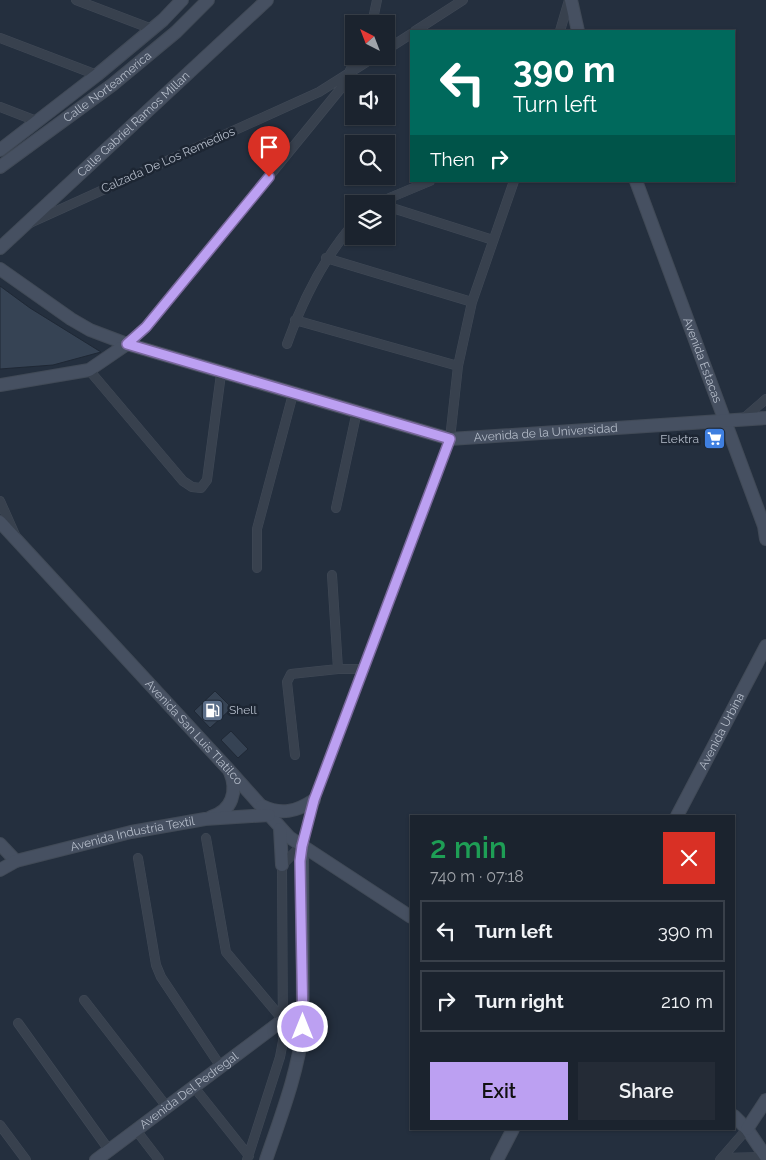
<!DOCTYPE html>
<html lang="en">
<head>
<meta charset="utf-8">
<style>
  body { margin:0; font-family:Raleway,sans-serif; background:#242b36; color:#f1f3f6; height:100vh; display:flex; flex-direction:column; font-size:19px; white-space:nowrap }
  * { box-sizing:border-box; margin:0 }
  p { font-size:16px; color:#a0a4aa }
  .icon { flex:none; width:28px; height:28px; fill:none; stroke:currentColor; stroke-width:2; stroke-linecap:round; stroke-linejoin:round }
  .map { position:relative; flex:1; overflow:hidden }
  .panel { position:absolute; left:410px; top:815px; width:325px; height:315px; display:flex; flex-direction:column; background:#1b232e; border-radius:0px; box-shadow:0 1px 4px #0004,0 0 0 1px #39404a }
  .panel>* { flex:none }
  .hud { position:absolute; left:410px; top:30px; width:325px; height:152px; border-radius:0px; box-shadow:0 1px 4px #0004,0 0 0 1px #39404a; background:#00695c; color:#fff; overflow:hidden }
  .needle { width:32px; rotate:318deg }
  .buttons { position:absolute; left:345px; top:15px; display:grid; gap:10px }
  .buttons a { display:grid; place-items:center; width:50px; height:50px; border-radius:0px; background:#1b232e; box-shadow:0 1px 4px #0004,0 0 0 1px #39404a; font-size:25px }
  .pin { position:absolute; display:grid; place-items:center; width:42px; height:42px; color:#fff; margin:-51px -21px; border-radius:50% 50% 50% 0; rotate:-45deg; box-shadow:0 0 5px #0007 }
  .pin .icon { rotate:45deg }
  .me { position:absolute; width:55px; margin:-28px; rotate:0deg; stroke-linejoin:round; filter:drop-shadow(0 0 4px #0008) }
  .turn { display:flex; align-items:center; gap:18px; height:105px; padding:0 20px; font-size:22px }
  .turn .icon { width:65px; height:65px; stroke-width:2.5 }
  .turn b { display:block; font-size:35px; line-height:42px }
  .then { display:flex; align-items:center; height:48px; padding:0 20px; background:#0003; gap:10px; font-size:19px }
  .round { display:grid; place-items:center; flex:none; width:52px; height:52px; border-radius:0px; background:#242b36 }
  .overview { display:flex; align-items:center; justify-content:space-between; height:85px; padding:0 20px }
  h1 { font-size:30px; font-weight:600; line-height:38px; color:#1e9e55 }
  .cta { display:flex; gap:10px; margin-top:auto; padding:10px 20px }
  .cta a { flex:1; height:58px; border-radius:0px; background:#bca0f2; color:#111; font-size:20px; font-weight:600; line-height:58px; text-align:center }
  .cta a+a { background:#242b36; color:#f1f3f6 }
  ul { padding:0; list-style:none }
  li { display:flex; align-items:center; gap:15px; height:62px; margin:0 10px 8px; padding:0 10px; border:2px solid #39404a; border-radius:0px }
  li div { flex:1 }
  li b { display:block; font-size:19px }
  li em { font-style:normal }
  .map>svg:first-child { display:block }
</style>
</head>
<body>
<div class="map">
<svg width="766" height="1160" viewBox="0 0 766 1160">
  <rect width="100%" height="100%" fill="#242f3e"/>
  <!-- building -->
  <path fill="#364354" stroke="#1f2835" d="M0 286 30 308 101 352 53 365 0 369Z
    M215 691 232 708 210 728 194 711Z
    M231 731 248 749 238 758 221 740Z"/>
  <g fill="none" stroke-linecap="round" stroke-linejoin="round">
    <defs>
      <path id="street" d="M76 0 152 29
        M372 24 377 0
        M415 31 463 0
        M560 31 569 0
        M0 38 97 75
        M386 50 411 34
        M0 107 39 122
        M375 204 430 181
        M386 206 493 240
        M30 223 319 92 376 56
        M326 258 472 302
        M295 320 458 366
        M127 344 146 327 342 87 357 56
        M287 344C303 299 323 259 354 223
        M89 370 183 481 192 487 201 488 207 480 221 374
        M743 419 766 399
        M0 501 16 537
        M336 508 357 411
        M257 568V529L293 394
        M332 575 338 669
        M295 755 287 682 291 674 338 669H364
        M206 838 226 952 283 1020
        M138 858 156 965 161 977 221 1067
        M84 1000 167 1107
        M18 1023 109 1150
        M194 1087 249 1156
        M0 1125 26 1160
        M136 1130 159 1160
        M722 1158 766 1157
        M247 1160 280 1057 283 1041 282 865 302 845 314 800 450 439 458 366 472 302 514 181
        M720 1160 747 1129"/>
      <g id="secondary">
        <path d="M571 0 578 31"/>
        <path d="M0 150 97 75 163 20 182 0"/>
        <path id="s1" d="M0 167 112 85 176 32 208 0"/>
        <path id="s2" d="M636 181 764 526 766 539"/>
        <path id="s3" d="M0 248 267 0"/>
        <path id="s4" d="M0 269 71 319 90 330 127 344 450 439 766 418"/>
        <path d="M0 385 89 370 127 344"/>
        <path id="s5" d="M0 522 229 770 289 837 411 917"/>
        <path d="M262 806C281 815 296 812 314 800"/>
        <path id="s6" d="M677 816 766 646"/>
        <path d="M211 817C232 811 238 791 230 772"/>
        <path d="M280 829 282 865"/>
        <path d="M0 844 16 861"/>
        <path id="s7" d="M0 870 16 861 131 832 205 819 269 815"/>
        <path d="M734 1116 747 1129 766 1157"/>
        <path d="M747 1129 766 1100"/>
        <path id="s8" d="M96 1160 283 1020"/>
        <path d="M266 1160C281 1116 298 1073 303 1027L302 845"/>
        <path d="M497 1160 513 1129"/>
      </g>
    </defs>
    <!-- street casing -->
    <use href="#street" stroke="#414a57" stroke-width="10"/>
    <!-- secondary casing -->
    <use href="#secondary" stroke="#414a57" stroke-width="14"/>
    <!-- street -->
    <use href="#street" stroke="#38414e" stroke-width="9"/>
    <!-- secondary -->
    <use href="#secondary" stroke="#465061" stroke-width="12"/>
  </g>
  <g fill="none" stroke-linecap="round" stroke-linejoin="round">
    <defs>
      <path id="route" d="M269 177 146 327 127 344 450 439 314 800 302 846 300 861 303 1027"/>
    </defs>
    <!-- route casing -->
    <use href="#route" stroke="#7a689d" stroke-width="12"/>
    <!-- route -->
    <use href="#route" stroke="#bca0f2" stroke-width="9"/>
  </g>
  <!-- icons -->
  <defs>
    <symbol id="supermarket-square" viewBox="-11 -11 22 22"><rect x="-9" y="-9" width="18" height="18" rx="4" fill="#3f7fe0" stroke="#1d2633"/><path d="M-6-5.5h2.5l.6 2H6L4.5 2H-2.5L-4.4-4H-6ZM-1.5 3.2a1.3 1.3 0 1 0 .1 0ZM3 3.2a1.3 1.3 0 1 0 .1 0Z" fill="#fff"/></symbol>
    <symbol id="fuel-square" viewBox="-11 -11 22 22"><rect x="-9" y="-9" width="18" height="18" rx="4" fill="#5c6f8a" stroke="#1d2633"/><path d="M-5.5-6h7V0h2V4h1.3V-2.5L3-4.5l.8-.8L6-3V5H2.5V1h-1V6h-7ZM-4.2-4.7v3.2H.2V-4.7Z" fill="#fff"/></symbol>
  </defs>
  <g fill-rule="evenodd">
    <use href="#supermarket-square" x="702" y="426" width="25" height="25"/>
    <use href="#fuel-square" x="200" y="698" width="25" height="25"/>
  </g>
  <g text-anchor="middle" stroke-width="5" stroke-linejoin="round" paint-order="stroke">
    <!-- street labels -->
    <g font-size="12" fill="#b4bcc9" stroke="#1d2633">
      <text dy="4" stroke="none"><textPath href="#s1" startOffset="134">Calle Norteamerica</textPath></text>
      <text dy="4" stroke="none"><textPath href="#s3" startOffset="182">Calle Gabriel Ramos Millan</textPath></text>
      <text transform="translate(168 160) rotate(-24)" y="4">Calzada De Los Remedios</text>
      <text dy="4" stroke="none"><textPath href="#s2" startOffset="191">Avenida Estacas</textPath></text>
      <text dy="4" stroke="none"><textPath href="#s4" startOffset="581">Avenida de la Universidad</textPath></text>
      <text dy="4" stroke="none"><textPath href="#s6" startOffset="96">Avenida Urbina</textPath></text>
      <text dy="4" stroke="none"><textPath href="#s5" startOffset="286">Avenida San Luis Tlatilco</textPath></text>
      <text dy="4" stroke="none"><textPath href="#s7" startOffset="138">Avenida Industria Textil</textPath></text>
      <text dy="4" stroke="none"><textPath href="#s8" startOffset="116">Avenida Del Pedregal</textPath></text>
    </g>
    <!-- poi labels -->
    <g font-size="12" fill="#b4bcc9" stroke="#1d2633" text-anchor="end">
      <text x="699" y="443">Elektra</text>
      <text x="229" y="714" text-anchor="start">Shell</text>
    </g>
  </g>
</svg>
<div class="buttons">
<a><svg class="needle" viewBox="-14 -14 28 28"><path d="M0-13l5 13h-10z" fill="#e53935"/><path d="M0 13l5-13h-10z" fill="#a0a4aa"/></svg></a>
<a><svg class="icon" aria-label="sound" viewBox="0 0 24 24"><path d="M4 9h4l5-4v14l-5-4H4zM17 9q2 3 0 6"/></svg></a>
<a><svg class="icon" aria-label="search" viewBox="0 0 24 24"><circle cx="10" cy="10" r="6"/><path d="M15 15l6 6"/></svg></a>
<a><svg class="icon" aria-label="layers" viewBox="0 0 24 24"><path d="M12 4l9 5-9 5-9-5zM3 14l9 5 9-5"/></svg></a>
</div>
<div class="pin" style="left:269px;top:177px;background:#d93025"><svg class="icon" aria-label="arrive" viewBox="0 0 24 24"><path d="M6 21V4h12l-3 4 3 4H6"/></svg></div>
<svg class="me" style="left:303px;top:1027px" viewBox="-20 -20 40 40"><circle r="17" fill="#bca0f2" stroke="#fff" stroke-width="3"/><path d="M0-11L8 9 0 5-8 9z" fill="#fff"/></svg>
<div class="hud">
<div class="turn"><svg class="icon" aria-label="left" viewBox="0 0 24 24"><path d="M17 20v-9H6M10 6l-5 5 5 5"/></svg><div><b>390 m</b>Turn left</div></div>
<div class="then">Then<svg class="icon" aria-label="right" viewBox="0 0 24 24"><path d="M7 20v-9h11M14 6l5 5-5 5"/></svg></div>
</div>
<section class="panel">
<div class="overview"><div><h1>2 min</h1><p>740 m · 07:18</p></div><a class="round" style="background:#d93025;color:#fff"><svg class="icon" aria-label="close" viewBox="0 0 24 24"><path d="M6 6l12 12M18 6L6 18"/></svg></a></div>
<ul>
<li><svg class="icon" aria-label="left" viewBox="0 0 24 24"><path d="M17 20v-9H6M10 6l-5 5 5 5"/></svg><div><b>Turn left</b></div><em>390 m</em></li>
<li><svg class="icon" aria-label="right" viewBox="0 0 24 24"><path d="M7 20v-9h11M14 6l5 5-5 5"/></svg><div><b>Turn right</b></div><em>210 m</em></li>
</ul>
<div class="cta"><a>Exit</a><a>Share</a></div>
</section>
</div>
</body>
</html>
